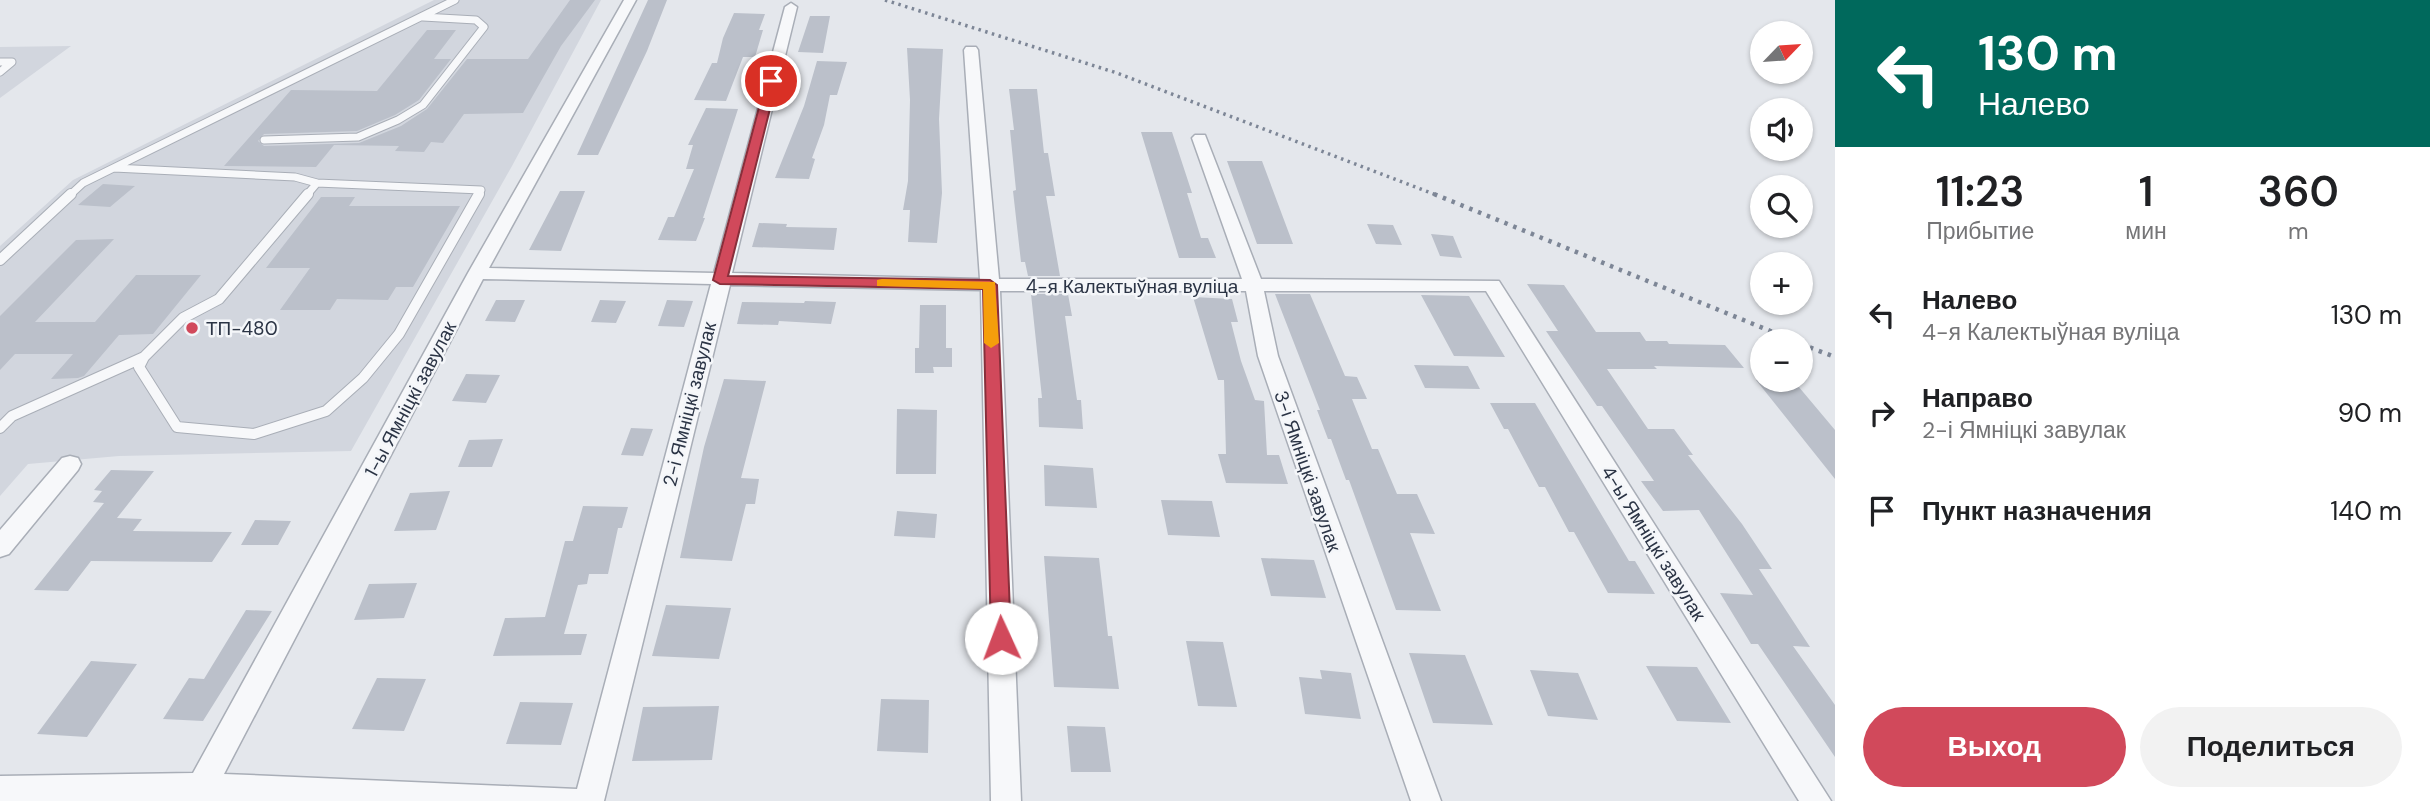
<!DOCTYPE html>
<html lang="ru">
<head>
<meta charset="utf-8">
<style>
  body { margin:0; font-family:"DM Sans",sans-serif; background:#f2f2f2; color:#202124; height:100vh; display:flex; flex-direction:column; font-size:26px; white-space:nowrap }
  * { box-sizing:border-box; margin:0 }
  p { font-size:23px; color:#757577 }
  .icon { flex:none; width:38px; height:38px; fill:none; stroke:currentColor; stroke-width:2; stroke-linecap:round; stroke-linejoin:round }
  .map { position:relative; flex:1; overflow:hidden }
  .details { display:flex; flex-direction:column; background:#fff; width:595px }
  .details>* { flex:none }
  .guide { background:#00695c; color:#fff; overflow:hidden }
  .needle { width:46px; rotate:65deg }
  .tools { position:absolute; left:1750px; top:21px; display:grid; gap:14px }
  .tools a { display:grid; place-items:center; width:63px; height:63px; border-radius:50%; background:#fff; box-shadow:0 2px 5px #0004; font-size:35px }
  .pin { position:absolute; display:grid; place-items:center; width:60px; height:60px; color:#fff; margin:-30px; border:4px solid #fff; border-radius:50%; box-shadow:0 2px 7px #0007 }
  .me { position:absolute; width:77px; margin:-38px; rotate:358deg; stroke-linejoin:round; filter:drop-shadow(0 0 5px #0008) }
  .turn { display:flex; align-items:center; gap:24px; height:147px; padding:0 28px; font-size:32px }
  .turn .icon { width:91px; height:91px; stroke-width:2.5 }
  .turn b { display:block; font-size:49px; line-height:60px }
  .eta { display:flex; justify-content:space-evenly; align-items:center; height:119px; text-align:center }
  .eta b { font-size:42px; font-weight:600; line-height:49px }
  .primary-button { display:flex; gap:14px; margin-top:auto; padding:14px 28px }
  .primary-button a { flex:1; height:80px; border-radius:42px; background:#d1495b; color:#fff; font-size:28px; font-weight:600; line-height:80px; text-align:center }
  .primary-button a+a { background:#f2f2f2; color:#202124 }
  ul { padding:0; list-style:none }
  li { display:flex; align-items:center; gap:21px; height:98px; padding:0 28px }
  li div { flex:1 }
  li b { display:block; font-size:26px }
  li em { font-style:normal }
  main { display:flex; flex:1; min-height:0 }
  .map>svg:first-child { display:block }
</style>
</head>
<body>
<main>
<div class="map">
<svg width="1835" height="801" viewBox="0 0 1835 801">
  <rect width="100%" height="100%" fill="#e4e7ec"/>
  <!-- built -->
  <path fill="#d2d6de" d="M434 0H601L512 166 351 451 119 456 28 464 0 496V246L73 180Z
    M71 46 0 98V47Z"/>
  <!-- building -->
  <path fill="#bbc0ca" d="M570 0H595L561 46 523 113 464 114 443 143 431 142 424 152 395 151 399 146 334 145 316 167 224 166 291 90 377 91 427 30H456L434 59H451L419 100 395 115 357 131 264 134 258 141 264 146 359 143 401 126 427 109 467 59H528Z
    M648 0H667L647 51 598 155H577Z
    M734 13 765 14 759 30H763L755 57H743L726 101 694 100 712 63H717L723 38Z
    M810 16H830L823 53 798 52Z
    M907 48 943 49 939 119 942 193 937 243 908 242 910 210H903L908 181 910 100Z
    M817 61 847 62 837 95H830L824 125 812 158 815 159 809 179 775 178 804 106Z
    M1009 89H1037L1044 153H1048L1055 196H1046L1060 276H1028L1025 262H1021L1013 191 1016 190 1010 130H1014Z
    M706 108 738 109 703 218H705L696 241 658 240 668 217H674L694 169H686L693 145H688Z
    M1141 132H1172L1192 193H1187L1201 238H1208L1216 258H1179Z
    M1227 161H1262L1293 244H1257Z
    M103 184 135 186 110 207 78 205Z
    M560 191H585L561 251 529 250Z
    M321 197H355L349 206H460L413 287H396L388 300 337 299 330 310H280L310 268H266Z
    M759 223 787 224 786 227 837 228 834 250 752 247Z
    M1367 224 1393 225 1402 245 1376 244Z
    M1431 234 1453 236 1462 258 1440 256Z
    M114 239 35 322H95L136 275H201L153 334 119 335 84 376 78 378 51 379 73 354H15L0 370V316L76 240Z
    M1527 284 1564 285 1596 332H1640L1646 341H1667L1669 344 1725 345 1744 368 1654 366 1657 369H1607L1648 429H1674L1693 455H1688L1742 524 1772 569H1759L1810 647 1793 646 1835 705V757L1758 644H1751L1720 593 1753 595 1699 510 1663 511 1641 481H1654L1602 406H1597L1546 331H1558Z
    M1031 294H1068L1072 316H1065L1077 400H1081L1083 429 1039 427 1038 398H1042Z
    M1275 294H1310L1345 376 1357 377 1367 399H1352L1372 449H1378L1397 494H1417L1435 534 1410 533 1441 611 1396 610 1349 480H1346L1331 439H1328L1317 410H1320Z
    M1421 295 1469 296 1505 357 1454 356Z
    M1193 297 1232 299 1238 322H1231L1241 361 1255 400 1264 401 1267 455H1279L1288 484 1226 483 1218 454H1226L1224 380H1218Z
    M496 300H525L515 322 485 321Z
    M600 300 626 301 616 323 591 322Z
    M667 300 693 301 684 327 658 326Z
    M805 301 836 302 831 324 779 321 778 325 737 324 742 302 804 303Z
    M920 305H946V348H952V367H933L934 373H915V348H919Z
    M1414 365 1468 366 1480 389 1425 388Z
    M466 374 500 375 486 403 452 401Z
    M724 379 766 381 741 478 759 479 755 504H746L732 561 680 558 704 447Z
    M1756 380H1793L1835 430V479Z
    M1490 403H1535L1629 561H1635L1655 594 1608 593 1574 532H1569L1545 487H1539L1508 429H1504Z
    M897 409 937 410 936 474H896Z
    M631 428 653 429 643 456 621 455Z
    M503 439 492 467H458L469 440Z
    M1044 465 1093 468 1097 508 1045 506Z
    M111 470 154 471 117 518 142 519 133 531 232 532 212 562 91 561 68 591 34 590 104 503 93 502 102 491 94 490Z
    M450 491 436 530 394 531 410 493Z
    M1161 500 1212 501 1220 537 1168 535Z
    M583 506 628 507 622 528H618L608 574H589L587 584 578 585 564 634H587L581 655 493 656 505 618 545 617 565 541H573Z
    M897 511 937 514 935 538 894 536Z
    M255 520 291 521 278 545H241Z
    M1044 556 1099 558 1108 636H1112L1119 689 1054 687Z
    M1261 558 1314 560 1326 598 1271 596Z
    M417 583 404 618 354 620 369 584Z
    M666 605 731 608 719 659 652 656Z
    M246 610 272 611 203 721 163 719 189 678 204 679Z
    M1186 641 1223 642 1237 707 1198 706Z
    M1409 653 1465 655 1493 725 1433 723Z
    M91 661 137 664 87 737 37 734Z
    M1646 666 1697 667 1731 723 1677 721Z
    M1320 670 1351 673 1361 719 1305 714 1299 677 1322 679Z
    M1530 670 1578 673 1598 720 1548 716Z
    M377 678 426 679 404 731 352 729Z
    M881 699 929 700 928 753 877 751Z
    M520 702 573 703 561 745 506 744Z
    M719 706 712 760 632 761 643 707Z
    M1067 726 1105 727 1111 772H1071Z"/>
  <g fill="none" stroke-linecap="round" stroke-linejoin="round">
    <defs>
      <path id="service-far1" d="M0 62H12L0 72
        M264 140 358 137 398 120 423 105 484 27 476 20 423 17
        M114 168 295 177 317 183
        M317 183 481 190 478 196
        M69 196 83 183 455 0
        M306 196 317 183"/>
      <path id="service" d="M308 194 219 299 183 318 144 357 139 367 177 427 254 434 326 411 363 378 399 334 479 194
        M0 260 71 194
        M0 428 12 416 144 357"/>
      <path id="minor" d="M624 0H636L489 268 714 273 785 7 791 3 797 7 732 273 980 279 964 50 966 47H976L978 50 999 279H1242L1192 138 1195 135H1205L1261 279 1499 281 1831 801H1799L1486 291H1264L1278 356 1441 801H1411L1258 356 1246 291H1000L1021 801H991L981 290 730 285 604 801H0V776L193 773 468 273ZM483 279 711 284 577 789 224 774Z
        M70 456 78 458 81 464 78 470 9 554 0 557V530L62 458Z"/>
    </defs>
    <!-- service-far1 casing -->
    <use href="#service-far1" stroke="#a9aeb7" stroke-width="9"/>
    <!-- service casing -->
    <use href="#service" stroke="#a9aeb7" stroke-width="12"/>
    <!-- minor casing -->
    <use href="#minor" stroke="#a9aeb7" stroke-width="3"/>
    <!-- service-far1 -->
    <use href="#service-far1" stroke="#f7f8fa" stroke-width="7"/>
    <!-- service -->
    <use href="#service" stroke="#f7f8fa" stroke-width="10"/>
    <!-- minor -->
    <use href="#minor" fill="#f7f8fa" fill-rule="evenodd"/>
    <!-- rail-far1 -->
    <path stroke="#7d8696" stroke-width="3.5" stroke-dasharray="2.5 4.5" stroke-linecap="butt" d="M885 0 1117 73 1439 196"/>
    <!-- rail -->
    <path stroke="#7d8696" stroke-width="4.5" stroke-dasharray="3.5 6" stroke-linecap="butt" d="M1434 194 1795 341
      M1801 344 1835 357"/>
  </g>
  <!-- route -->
  <path fill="#d1495b" stroke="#882f3b" stroke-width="2" d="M771 78 777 81 728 276 990 280 997 285 1011 638 1008 644 1001 646 994 644 991 638 983 289 720 284 713 280 766 81Z"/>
  <!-- slow -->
  <path fill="#f59e0b" d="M882 279 995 282 999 343 991 348 984 343 983 289 877 286V280Z"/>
  <!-- markers -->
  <circle fill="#d1495b" stroke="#f4f6f9" stroke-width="2.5" cx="192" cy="328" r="7"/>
  <g text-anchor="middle" stroke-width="5" stroke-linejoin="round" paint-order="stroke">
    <!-- street labels -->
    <g font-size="19" fill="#2b3445" stroke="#f4f6f9">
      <text x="1132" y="293">4-я Калектыўная вуліца</text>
      <text transform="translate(410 399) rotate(-62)" y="7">1-ы Ямніцкі завулак</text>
      <text transform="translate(689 404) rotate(-76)" y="7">2-і Ямніцкі завулак</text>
      <text transform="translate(1308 471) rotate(71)" y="7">3-і Ямніцкі завулак</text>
      <text transform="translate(1654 543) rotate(58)" y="7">4-ы Ямніцкі завулак</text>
    </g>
    <!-- poi labels -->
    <g font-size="19" fill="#2b3445" stroke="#f4f6f9" text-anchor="start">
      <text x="206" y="335">ТП-480</text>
    </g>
  </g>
</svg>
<div class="tools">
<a><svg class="needle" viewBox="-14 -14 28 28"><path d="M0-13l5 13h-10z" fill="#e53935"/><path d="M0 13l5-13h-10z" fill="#757577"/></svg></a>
<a><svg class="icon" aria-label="sound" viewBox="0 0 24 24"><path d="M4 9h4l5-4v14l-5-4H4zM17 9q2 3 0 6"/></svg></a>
<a><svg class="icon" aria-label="search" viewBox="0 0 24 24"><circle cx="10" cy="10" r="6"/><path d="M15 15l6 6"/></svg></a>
<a>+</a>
<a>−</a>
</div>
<div class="pin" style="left:771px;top:81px;background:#d93025"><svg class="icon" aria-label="arrive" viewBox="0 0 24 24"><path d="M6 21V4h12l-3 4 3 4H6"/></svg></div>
<svg class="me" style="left:1001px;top:638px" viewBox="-20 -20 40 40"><circle r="19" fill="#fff"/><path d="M0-13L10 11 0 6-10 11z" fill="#d1495b"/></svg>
</div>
<section class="details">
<div class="guide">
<div class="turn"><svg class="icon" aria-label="left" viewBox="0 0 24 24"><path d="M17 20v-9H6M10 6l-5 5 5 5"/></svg><div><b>130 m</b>Налево</div></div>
</div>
<div class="eta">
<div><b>11:23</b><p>Прибытие</p></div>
<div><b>1</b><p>мин</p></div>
<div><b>360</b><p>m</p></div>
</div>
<ul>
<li><svg class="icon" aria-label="left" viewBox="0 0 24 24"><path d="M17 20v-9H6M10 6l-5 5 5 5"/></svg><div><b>Налево</b><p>4-я Калектыўная вуліца</p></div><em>130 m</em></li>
<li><svg class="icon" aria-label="right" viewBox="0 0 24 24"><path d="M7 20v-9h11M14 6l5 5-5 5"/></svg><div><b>Направо</b><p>2-і Ямніцкі завулак</p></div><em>90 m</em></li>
<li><svg class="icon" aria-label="arrive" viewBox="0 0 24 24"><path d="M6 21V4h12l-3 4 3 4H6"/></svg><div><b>Пункт назначения</b></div><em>140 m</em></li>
</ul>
<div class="primary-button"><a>Выход</a><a>Поделиться</a></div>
</section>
</main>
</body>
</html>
